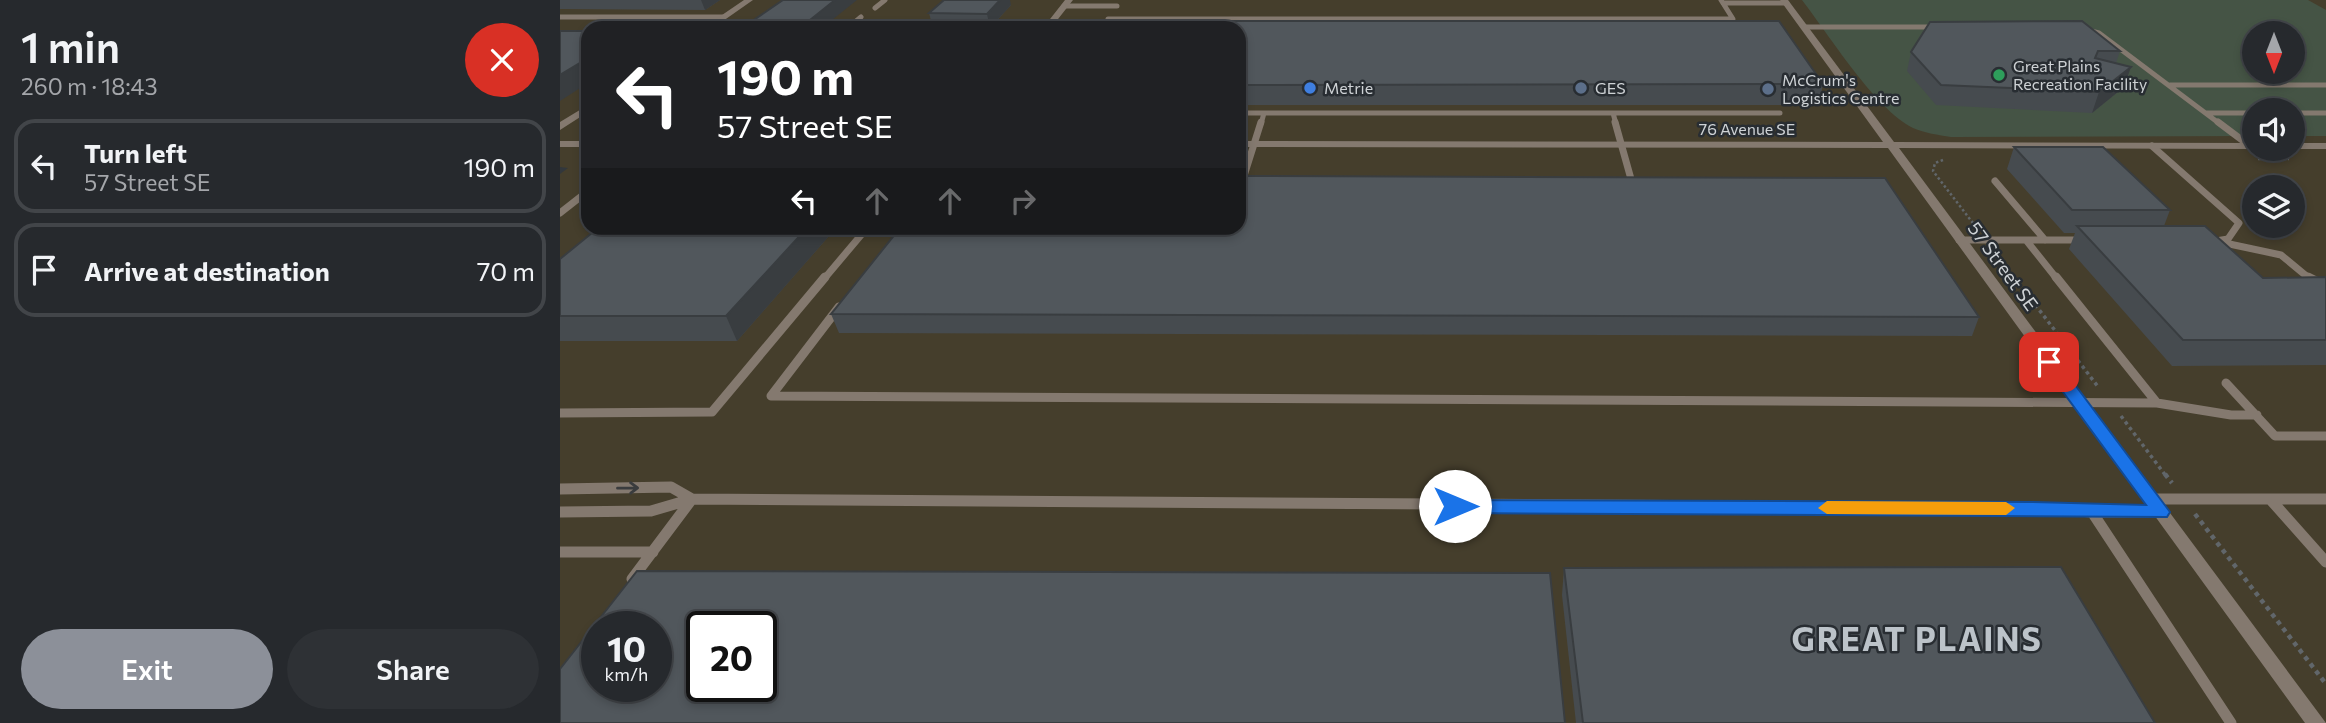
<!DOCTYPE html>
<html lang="en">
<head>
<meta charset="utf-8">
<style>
  body { margin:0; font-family:Commissioner,sans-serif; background:#2e3135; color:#f1f3f6; height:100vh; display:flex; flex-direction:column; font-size:26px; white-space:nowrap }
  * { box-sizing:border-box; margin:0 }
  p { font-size:23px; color:#a4a6aa }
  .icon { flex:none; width:38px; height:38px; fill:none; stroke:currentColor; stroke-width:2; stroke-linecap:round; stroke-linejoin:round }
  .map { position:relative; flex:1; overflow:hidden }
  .sheet { display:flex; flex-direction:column; background:#26292d; width:560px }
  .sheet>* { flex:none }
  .guide { position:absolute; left:21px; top:21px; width:665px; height:214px; border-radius:21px; box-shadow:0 4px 10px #0003,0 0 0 2px #424549; background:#202124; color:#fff; overflow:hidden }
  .needle { width:46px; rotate:180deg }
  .controls { position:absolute; left:1682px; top:21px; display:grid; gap:14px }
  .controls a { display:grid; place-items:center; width:63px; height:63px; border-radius:50%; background:#26292d; box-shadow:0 4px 10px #0003,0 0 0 2px #424549; font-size:35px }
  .speed { position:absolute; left:21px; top:611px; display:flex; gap:14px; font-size:35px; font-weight:700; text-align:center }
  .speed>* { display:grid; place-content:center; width:91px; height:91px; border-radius:50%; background:#26292d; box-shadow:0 4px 10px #0003,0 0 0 2px #424549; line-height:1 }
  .speed small { font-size:18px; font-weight:400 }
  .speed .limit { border:4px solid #111; border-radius:10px; background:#fff; color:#111 }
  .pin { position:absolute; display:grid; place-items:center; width:60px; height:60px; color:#fff; margin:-30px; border-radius:14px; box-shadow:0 4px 10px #0006 }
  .me { position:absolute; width:77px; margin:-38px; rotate:90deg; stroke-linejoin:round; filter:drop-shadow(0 0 5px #0008) }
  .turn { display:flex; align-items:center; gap:24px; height:147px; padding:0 21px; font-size:32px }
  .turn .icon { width:91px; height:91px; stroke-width:2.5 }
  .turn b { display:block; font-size:49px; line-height:60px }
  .lanes { display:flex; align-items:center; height:66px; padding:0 21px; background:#0003; justify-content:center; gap:35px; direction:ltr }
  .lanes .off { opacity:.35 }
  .round { display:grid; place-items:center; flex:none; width:74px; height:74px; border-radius:37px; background:#2e3135 }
  .head { display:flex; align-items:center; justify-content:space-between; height:119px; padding:0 21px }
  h1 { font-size:42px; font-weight:600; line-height:52px }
  .button { display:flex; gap:14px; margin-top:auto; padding:14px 21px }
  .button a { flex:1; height:80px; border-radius:42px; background:#8c9099; color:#fff; font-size:28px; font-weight:600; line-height:80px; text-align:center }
  .button a+a { background:#2e3135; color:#f1f3f6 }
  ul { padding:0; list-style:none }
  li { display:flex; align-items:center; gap:21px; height:94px; margin:0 14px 10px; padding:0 7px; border:4px solid #424549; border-radius:21px }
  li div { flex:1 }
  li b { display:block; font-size:26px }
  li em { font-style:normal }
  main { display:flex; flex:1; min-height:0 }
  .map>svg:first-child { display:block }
</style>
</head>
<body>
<main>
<section class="sheet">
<div class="head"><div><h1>1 min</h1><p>260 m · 18:43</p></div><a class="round" style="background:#d93025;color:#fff"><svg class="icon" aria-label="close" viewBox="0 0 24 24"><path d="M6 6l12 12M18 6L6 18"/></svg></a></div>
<ul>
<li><svg class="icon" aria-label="left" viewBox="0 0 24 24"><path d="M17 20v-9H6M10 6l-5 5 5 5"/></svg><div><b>Turn left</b><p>57 Street SE</p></div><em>190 m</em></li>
<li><svg class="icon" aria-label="arrive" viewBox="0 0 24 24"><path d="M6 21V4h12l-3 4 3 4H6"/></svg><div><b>Arrive at destination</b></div><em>70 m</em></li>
</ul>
<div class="button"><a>Exit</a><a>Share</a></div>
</section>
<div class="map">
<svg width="1766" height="723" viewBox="0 0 1766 723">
  <rect width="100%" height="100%" fill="#32373c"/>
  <!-- industrial -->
  <path fill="#453e2c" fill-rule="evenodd" d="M0 0H1766V723H0V174L8 168 0 167ZM28 28H679V228H28ZM1694 33H1732V72H1694ZM1694 110H1732V149H1694ZM1694 187H1732V226H1694ZM37 626H96V686H37ZM142 626H201V686H142Z"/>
  <!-- green -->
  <path fill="#455445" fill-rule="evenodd" d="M1242 0H1748L1766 10V136H1733L1732 110H1694V136L1391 137C1378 135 1365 133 1353 128 1315 109 1269 35 1242 0ZM1694 33H1732V72H1694Z"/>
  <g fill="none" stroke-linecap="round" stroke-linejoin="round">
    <!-- path-far2 -->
    <path stroke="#61666a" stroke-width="2.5" stroke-dasharray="2.5 2.5" stroke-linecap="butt" d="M1698 159H1729
      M1383 160 1375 163 1373 171 1416 227
      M1435 253 1455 279"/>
    <!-- path-far1 -->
    <path stroke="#61666a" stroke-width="3.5" stroke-dasharray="3.5 3.5" stroke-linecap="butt" d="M1454 277 1539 388
      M1561 416 1606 476"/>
    <!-- path -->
    <path stroke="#61666a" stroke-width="4.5" stroke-dasharray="4.5 4.5" stroke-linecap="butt" d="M1605 474 1612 483
      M1635 514 1766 684"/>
    <!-- lane-far3 -->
    <path stroke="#84796f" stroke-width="5" d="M1163 3H1227
      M504 6H557
      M315 8 325 0
      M0 17H163
      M548 19H1173L1161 0
      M1244 27H1376
      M288 28 301 17
      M1527 30 1539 33 1660 124
      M1610 85H1766
      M679 113H1220
      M1053 113 1056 124
      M1646 113H1694
      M1732 113H1766
      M701 124 704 113"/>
    <!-- lane-far2 -->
    <path stroke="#84796f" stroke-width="7" d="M1055 122 1071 179
      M1658 122 1690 146
      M1592 146 1679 223 1668 239 1650 242
      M683 179 701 122
      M1435 181 1485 240
      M0 213 28 191
      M1399 240H1466L1497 279
      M1466 240H1521
      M1660 242 1721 255 1750 279
      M264 279 307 228"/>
    <!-- lane-far1 -->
    <path stroke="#84796f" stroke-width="9" d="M1748 277 1766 286
      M279 307 211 396 1597 403 1496 277
      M1666 383 1715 436H1766
      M1597 403 1671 415H1697
      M0 413 152 412 265 277"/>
    <!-- lane -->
    <path stroke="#84796f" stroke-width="11" d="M0 489 111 487 132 499
      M1591 499H1766
      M1710 499 1766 562
      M0 512 91 511 132 499 1473 508 1532 512 1671 723
      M1532 512H1601
      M0 552H93
      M72 579 132 499"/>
    <!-- street -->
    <path fill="#84796f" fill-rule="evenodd" d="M184 0H193L153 28H143Z
      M505 0H513L491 28H483Z
      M1220 0H1228L1334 142 1694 143V149L1339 148 1766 723H1745L1328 148 679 147V141L1323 142Z
      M28 105V112L0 130V122Z
      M0 141H28V147H0Z
      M1732 143H1766V149H1732Z"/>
  </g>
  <!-- wall -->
  <path fill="#464b4f" d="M0 0H160L145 10 0 9Z
    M451 5 430 28H373L369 13Z
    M679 28 1263 84 1259 105H679Z
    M1560 51 1556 63 1564 87 1532 113 1376 105 1347 71 1351 52Z
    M1454 147 1610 210 1604 226 1703 278 1766 277V365L1612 366 1509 249 1515 233H1504L1447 169Z
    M38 228H276L177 341H0V259Z
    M271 314 1419 317 1412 336 279 333Z
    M1004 568 1595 723H1016L1002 595Z"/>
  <!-- shaded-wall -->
  <path fill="#393d40" d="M141 0H160L145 10Z
    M275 0H297L262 28H240Z
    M440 0H450L451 5 430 28 427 14Z
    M28 58V83L0 101V75Z
    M1571 67 1564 87 1532 113 1539 92Z
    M247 228H276L177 341 166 316Z"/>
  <!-- building -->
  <path fill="#51575c" stroke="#393d40" stroke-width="2" fill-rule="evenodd" d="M223 0H275L240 28H182Z
    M384 0H440L427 14 369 13Z
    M520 21H1219L1263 84 679 85V28H515Z
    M1522 21 1560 51H1538L1535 58 1571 67 1539 92 1381 85 1351 52 1370 22Z
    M41 27H78L77 28H39Z
    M0 31H28V58L0 75Z
    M1454 147H1543L1610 210H1512Z
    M679 176 1325 178 1419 317 271 314 340 228H679Z
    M1517 226H1645L1703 278 1766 277V340H1623Z
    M38 228H247L166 316H0V259Z
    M1501 567 1595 723H1023L1004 568Z
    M77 571 990 573 1005 723H0V669ZM37 626H96V686H37ZM142 626H201V686H142Z"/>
  <!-- one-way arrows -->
  <defs><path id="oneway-shaft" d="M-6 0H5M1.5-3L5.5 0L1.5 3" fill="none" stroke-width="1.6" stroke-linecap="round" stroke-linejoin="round" transform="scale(1.75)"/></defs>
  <use stroke="#3a3c3e" href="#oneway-shaft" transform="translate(68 488) rotate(-1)"/>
  <!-- route -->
  <path fill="#1a73e8" stroke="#114b97" stroke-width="2" d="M1489 357 1495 358 1607 508 1610 512 1607 517 895 513 886 506 895 500 1473 502 1586 505 1481 362Z"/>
  <!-- slow -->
  <path fill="#f59e0b" d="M1267 501 1446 502 1455 508 1446 515 1267 514 1258 508Z"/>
  <!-- markers -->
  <circle fill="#2e9e5b" stroke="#282d32" stroke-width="2.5" cx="1439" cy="75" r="7"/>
  <circle fill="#3f7fe0" stroke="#282d32" stroke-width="2.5" cx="750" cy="88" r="7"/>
  <g fill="#5c6f8a" stroke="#282d32" stroke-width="2.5">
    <circle cx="1021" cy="88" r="7"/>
    <circle cx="1208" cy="89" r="7"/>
  </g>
  <g text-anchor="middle" stroke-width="5" stroke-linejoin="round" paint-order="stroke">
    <!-- far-poi labels -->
    <g font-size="16" fill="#ced2d5" stroke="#282d32" text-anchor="start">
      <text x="1453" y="72">Great Plains<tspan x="1453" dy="18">Recreation Facility</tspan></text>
      <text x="1222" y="86">McCrum's<tspan x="1222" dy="18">Logistics Centre</tspan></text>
      <text x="764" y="94">Metrie</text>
      <text x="1035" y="94">GES</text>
    </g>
    <!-- far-street labels -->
    <g font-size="16" fill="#ced2d5" stroke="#282d32">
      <text x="1187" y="135">76 Avenue SE</text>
    </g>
    <!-- street labels -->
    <g font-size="19" fill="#ced2d5" stroke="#282d32">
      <text transform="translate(1443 266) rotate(54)" y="7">57 Street SE</text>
    </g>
    <!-- near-district labels -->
    <g font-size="32" font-weight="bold" letter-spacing="2" fill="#bcc3c9" stroke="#282d32">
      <text x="1357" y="651">GREAT PLAINS</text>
    </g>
  </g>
</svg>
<div class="controls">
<a><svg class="needle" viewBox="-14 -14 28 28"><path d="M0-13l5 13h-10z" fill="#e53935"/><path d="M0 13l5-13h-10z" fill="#a4a6aa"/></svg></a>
<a><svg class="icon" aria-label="sound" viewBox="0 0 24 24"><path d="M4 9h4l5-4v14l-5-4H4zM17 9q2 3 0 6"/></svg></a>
<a><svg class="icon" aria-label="layers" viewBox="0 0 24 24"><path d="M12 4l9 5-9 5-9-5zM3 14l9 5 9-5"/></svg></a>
</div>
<div class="speed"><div>10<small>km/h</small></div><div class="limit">20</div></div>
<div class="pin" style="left:1489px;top:362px;background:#d93025"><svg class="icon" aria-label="arrive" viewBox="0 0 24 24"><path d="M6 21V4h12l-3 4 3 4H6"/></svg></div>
<svg class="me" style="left:895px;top:506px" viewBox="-20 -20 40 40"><circle r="19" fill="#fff"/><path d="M0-13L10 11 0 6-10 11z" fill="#1a73e8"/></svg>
<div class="guide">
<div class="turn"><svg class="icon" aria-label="left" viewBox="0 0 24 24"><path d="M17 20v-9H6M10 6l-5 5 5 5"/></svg><div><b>190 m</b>57 Street SE</div></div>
<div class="lanes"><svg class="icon" aria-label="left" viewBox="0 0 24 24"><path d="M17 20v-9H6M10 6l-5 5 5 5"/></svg><svg class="icon off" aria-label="ahead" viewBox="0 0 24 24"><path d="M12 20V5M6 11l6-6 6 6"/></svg><svg class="icon off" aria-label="ahead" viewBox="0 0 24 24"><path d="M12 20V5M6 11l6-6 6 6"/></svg><svg class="icon off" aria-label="right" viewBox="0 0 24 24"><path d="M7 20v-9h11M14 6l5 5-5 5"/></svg></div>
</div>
</div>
</main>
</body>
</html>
